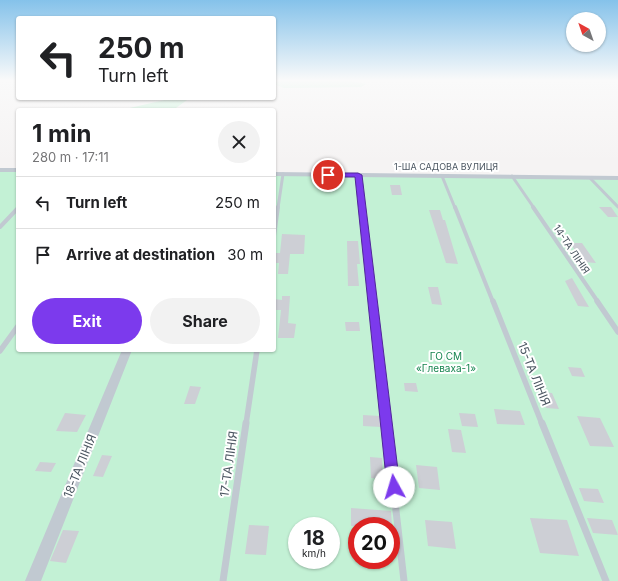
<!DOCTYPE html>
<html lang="en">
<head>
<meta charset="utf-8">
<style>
  body { margin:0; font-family:Inter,sans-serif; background:#f2f2f2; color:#202124; height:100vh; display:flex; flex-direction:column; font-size:15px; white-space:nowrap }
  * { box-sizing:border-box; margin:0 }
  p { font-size:13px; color:#757577 }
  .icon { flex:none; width:22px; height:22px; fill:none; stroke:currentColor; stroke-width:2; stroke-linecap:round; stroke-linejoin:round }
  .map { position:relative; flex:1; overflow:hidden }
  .side { position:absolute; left:16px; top:108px; width:260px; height:244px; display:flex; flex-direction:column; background:#fff; border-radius:4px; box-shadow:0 1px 3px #0004 }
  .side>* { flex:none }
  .banner { position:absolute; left:16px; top:16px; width:260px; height:84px; border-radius:4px; box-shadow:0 1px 3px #0004; background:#fff; color:#202124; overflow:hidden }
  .needle { width:26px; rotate:320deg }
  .tools { position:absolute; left:566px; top:12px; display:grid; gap:8px }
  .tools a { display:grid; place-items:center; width:40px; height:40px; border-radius:50%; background:#fff; box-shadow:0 1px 3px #0004; font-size:20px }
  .speed { position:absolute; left:288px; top:517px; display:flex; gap:8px; font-size:20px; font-weight:700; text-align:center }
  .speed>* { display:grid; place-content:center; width:52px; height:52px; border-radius:50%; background:#fff; box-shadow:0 1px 3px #0004; line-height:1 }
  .speed small { font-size:10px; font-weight:400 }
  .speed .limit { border:6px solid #d22; background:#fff; color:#111 }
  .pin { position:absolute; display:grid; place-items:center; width:34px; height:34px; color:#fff; margin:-17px; border:2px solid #fff; border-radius:50%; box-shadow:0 1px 4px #0007 }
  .me { position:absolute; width:44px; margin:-22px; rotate:354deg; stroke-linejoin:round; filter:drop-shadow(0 0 3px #0008) }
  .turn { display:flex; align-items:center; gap:14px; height:84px; padding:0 16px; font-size:18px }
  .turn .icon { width:52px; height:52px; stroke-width:2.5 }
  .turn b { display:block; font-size:28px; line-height:34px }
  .round { display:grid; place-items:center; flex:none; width:42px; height:42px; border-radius:21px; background:#f2f2f2 }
  .head { display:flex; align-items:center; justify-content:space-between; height:68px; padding:0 16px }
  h1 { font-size:24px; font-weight:700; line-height:30px }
  .action { display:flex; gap:8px; margin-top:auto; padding:8px 16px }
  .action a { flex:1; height:46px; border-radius:24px; background:#7c3aed; color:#fff; font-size:16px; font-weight:700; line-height:46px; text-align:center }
  .action a+a { background:#f2f2f2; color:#202124 }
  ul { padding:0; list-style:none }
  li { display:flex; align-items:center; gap:12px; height:52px; padding:0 16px; border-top:1px solid #e0e0e0 }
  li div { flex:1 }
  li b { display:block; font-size:15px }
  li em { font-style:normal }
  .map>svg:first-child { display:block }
</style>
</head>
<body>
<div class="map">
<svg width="618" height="581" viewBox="0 0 618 581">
  <rect width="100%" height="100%" fill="#f5f3f3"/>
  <!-- green -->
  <path fill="#c3f1d5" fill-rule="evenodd" d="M274 80 352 81 366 84 361 87 284 88 274 84Z
    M173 98H190L173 110H121Z
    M0 170H18V350H274V173L618 177V581H0ZM297 526H331V560H297ZM357 526H391V560H357Z"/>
  <!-- building -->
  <path fill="#cdcfd5" d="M390 185H400L402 195H392Z
    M599 207H611L618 217H608Z
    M429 210H440L443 220H445L458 264 446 263Z
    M282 234 305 235 304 254H290L288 274H278L279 263H274L275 253H280Z
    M347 241H358L360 264H357L359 286H348Z
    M570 243H582L596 263 583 262Z
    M572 278 589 307 578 306 565 281Z
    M428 287H438L442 305 432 304Z
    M282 296H290L288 323 296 324 294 338H278L281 310H274V299L282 300Z
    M345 322H359L360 331H346Z
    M568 367 581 368 585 377 572 376Z
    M404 383H416L418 392 405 391Z
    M190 386 201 387 195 404H184Z
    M540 392 552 393 559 409 546 408Z
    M494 409 520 411 525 425 497 424Z
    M65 413 86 415 77 432 56 431Z
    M459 413 475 414 478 427 462 426Z
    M363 415 380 416 381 427 363 426Z
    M577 416 600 418 614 447 590 446Z
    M448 429 461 430 466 453 452 452Z
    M102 455 112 456 103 477 93 476Z
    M370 457 382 458 383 479 371 478Z
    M40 462 56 463 51 472 35 471Z
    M416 465 437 467 440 490 419 488Z
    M579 488 598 489 604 503 584 501Z
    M351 508 391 511 392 526H351Z
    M530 518 567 520 579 556 540 553Z
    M587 518 612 520 618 535 593 533Z
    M425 520 452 522 456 549 428 546Z
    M249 525 269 526 266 555 245 554Z
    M63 530 79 531 66 563 50 561Z"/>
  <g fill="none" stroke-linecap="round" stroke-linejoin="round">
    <!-- lane-far3 -->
    <path stroke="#c1c9d1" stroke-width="3" d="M359 175 363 208
      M442 176 455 208
      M512 176 534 208
      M590 178 618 207
      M278 208 283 174"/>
    <!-- lane-far2 -->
    <path stroke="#c1c9d1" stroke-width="4" d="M363 207 373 302
      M455 207 493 302
      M533 207 598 302
      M0 227 18 208
      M274 236 278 207"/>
    <!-- lane-far1 -->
    <path stroke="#c1c9d1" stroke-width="5.5" d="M373 301 387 424
      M493 301 542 424
      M597 301 618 332
      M0 351 18 326
      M246 424 257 350"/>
    <!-- lane -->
    <path stroke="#c1c9d1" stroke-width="7" d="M386 423 404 581
      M542 423 606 581
      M223 581 246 423"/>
    <!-- street -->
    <path fill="#c1c9d1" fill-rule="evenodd" d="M0 168H18V172H0Z
      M274 172 618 176V180L274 176Z
      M122 350H132L41 581H25Z"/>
  </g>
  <!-- sky -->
  <linearGradient id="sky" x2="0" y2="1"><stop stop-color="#85c2ea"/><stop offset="0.5" stop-color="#fafafa"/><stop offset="1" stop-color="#fafafa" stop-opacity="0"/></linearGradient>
  <rect width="618" height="161" fill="url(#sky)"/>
  <!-- route -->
  <path fill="#7c3aed" stroke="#51269a" d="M358 173 362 175 400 487 399 492 394 494 389 492 387 487 355 177H328L325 175 328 173Z"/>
  <g text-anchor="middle" stroke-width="4" stroke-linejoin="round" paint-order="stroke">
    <!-- far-street labels -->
    <g font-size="9" fill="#4a5560" stroke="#fff">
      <text x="446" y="170">1-ША САДОВА ВУЛИЦЯ</text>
    </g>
    <!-- street labels -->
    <g font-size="10" fill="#4a5560" stroke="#fff">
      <text transform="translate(572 249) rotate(56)" y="4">14-ТА ЛІНІЯ</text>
    </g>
    <!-- park labels -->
    <g font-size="10" fill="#178550" stroke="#fff">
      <text x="446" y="360">ГО СМ<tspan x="446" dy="12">«Глеваха-1»</tspan></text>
    </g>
    <!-- near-street labels -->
    <g font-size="12" fill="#4a5560" stroke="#fff">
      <text transform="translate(534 374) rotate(68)" y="4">15-ТА ЛІНІЯ</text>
      <text transform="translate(229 464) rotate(-82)" y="4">17-ТА ЛІНІЯ</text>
      <text transform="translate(80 466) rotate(-68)" y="4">18-ТА ЛІНІЯ</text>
    </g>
  </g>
</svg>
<div class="tools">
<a><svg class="needle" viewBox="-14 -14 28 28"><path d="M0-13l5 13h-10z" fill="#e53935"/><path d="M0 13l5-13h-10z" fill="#757577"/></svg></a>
</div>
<div class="speed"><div>18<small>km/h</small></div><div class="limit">20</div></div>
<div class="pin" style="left:328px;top:175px;background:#d93025"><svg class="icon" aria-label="arrive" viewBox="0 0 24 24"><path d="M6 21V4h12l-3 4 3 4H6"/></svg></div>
<svg class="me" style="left:394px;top:487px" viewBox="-20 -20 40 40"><circle r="19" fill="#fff"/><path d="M0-13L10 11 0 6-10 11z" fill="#7c3aed"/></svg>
<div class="banner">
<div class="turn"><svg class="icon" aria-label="left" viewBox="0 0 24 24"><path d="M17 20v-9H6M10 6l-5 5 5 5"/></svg><div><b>250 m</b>Turn left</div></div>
</div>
<section class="side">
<div class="head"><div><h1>1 min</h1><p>280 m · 17:11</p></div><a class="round"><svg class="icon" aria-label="close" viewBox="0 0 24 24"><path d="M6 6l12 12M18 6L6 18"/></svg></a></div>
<ul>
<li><svg class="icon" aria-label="left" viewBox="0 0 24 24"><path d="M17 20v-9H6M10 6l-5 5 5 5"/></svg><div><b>Turn left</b></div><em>250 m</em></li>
<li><svg class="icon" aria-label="arrive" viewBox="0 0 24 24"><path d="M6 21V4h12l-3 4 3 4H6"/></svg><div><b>Arrive at destination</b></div><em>30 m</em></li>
</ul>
<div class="action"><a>Exit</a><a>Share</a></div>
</section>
</div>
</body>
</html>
